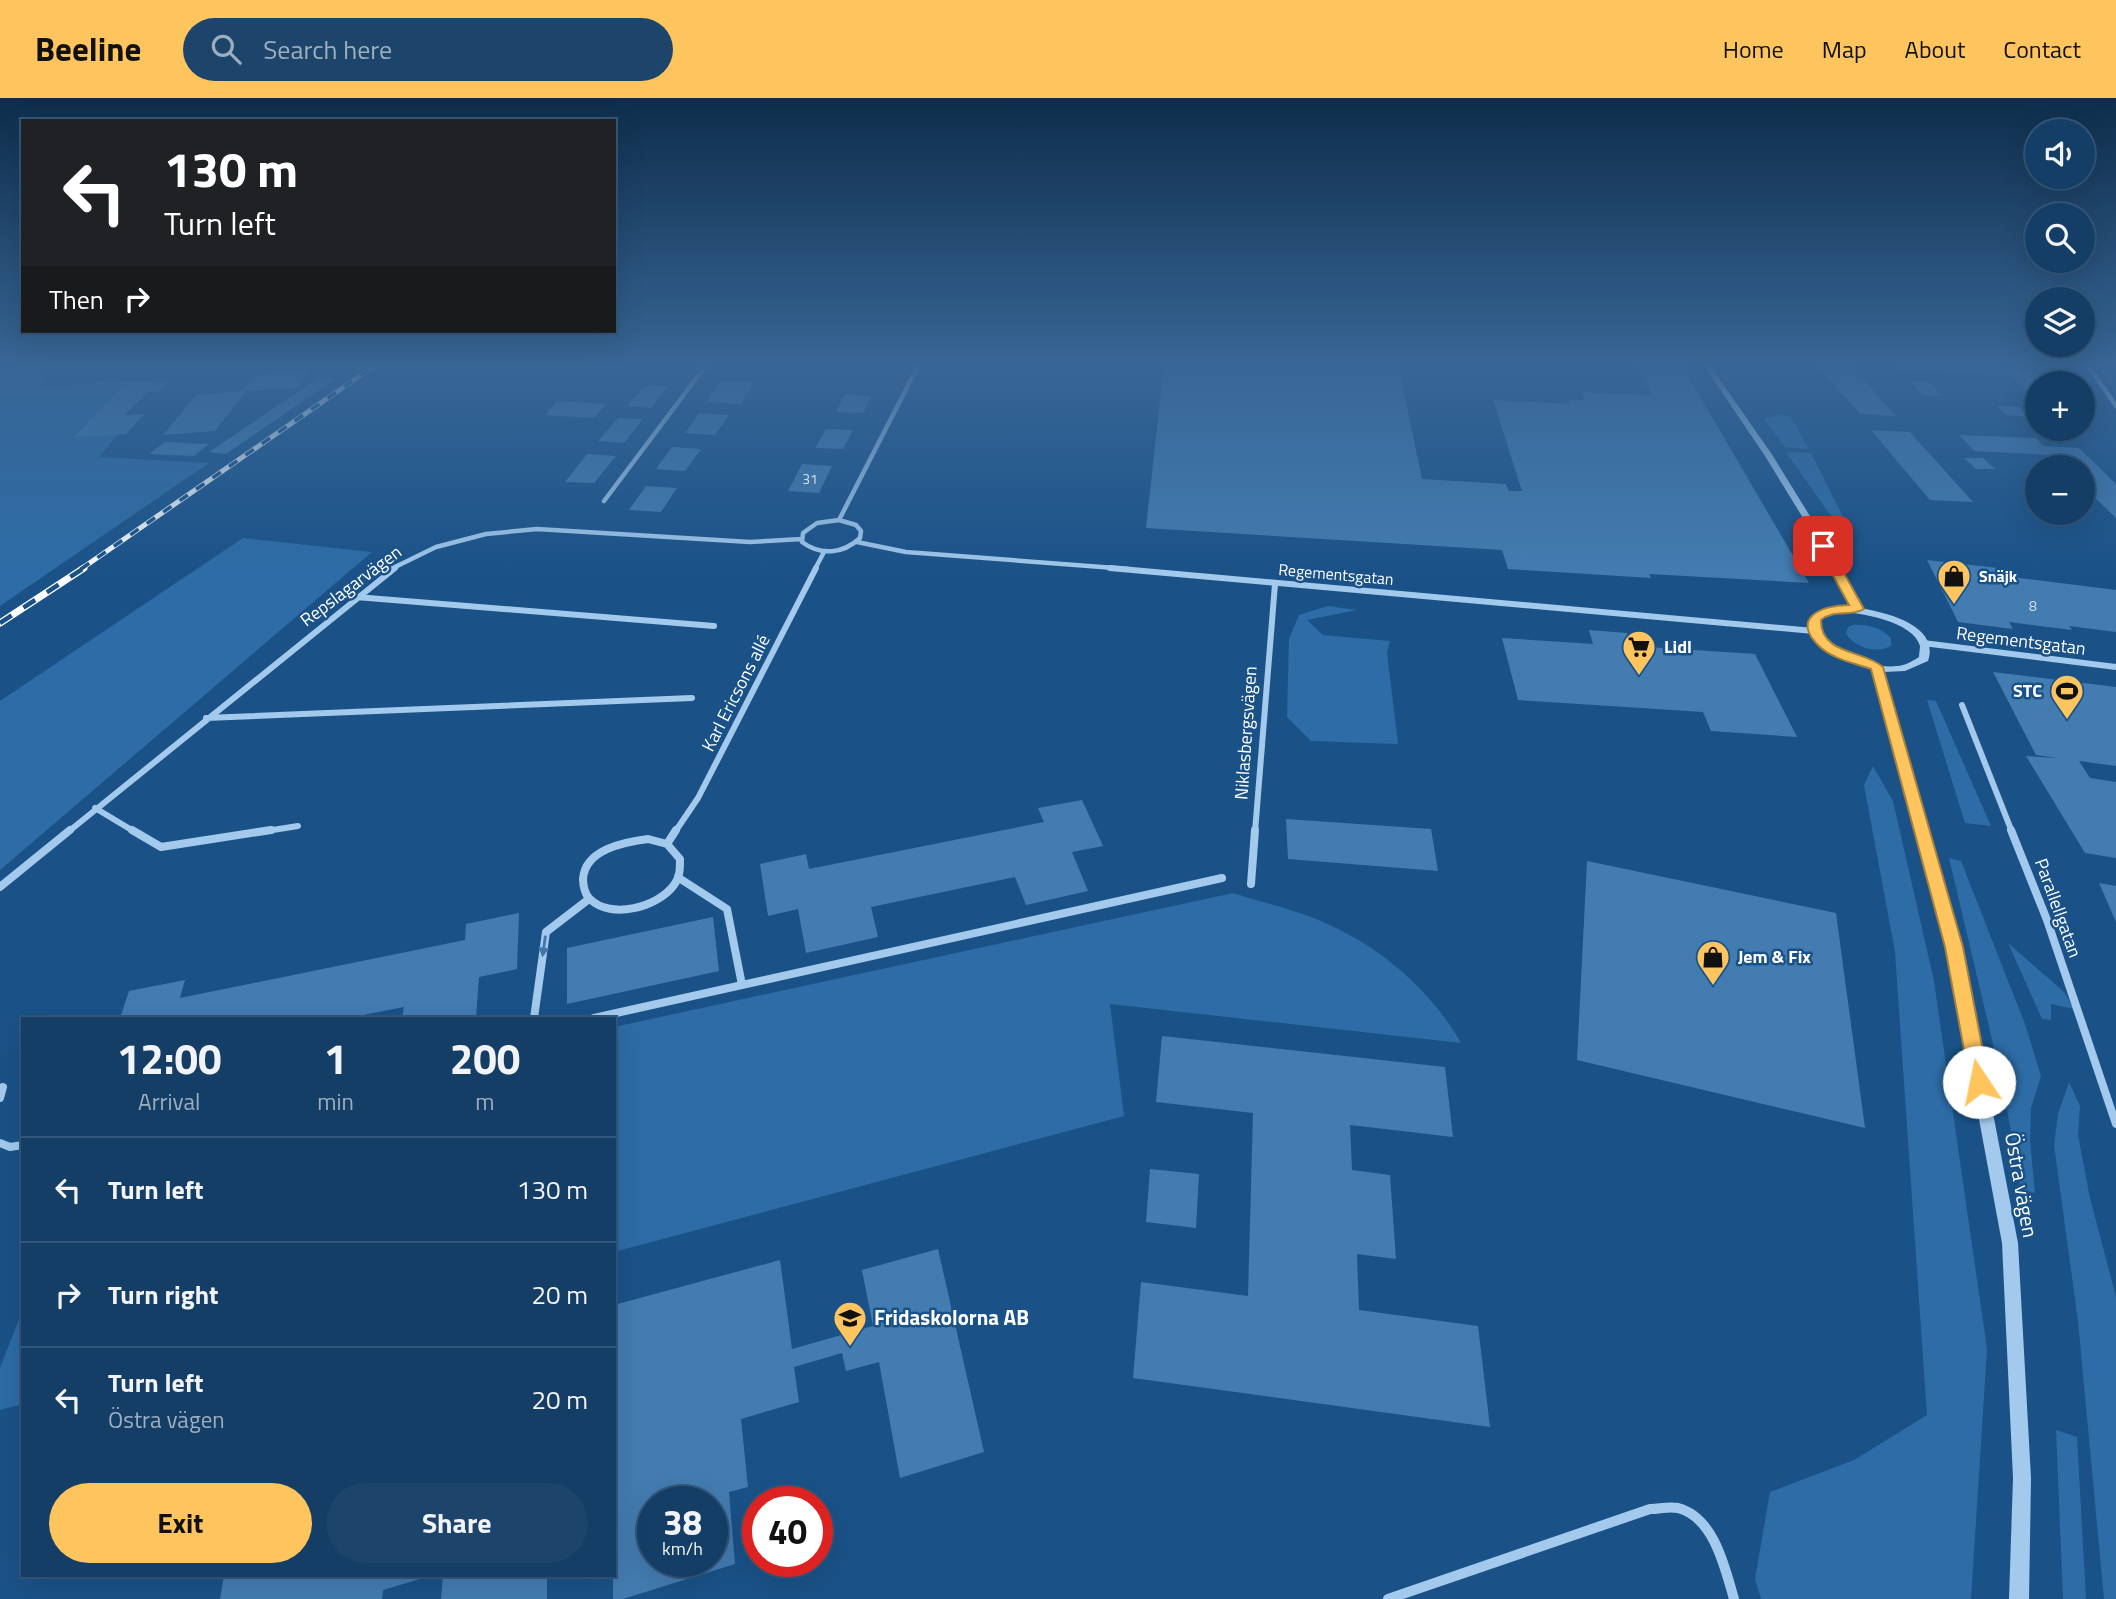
<!DOCTYPE html>
<html lang="en">
<head>
<meta charset="utf-8">
<style>
  body { margin:0; font-family:"Titillium Web",sans-serif; background:#1d456c; color:#f1f3f6; height:100vh; display:flex; flex-direction:column; font-size:26px; white-space:nowrap }
  * { box-sizing:border-box; margin:0 }
  p { font-size:23px; color:#9daebf }
  .icon { flex:none; width:38px; height:38px; fill:none; stroke:currentColor; stroke-width:2; stroke-linecap:round; stroke-linejoin:round }
  .map { position:relative; flex:1; overflow:hidden }
  .details { position:absolute; left:21px; top:919px; width:595px; height:560px; display:flex; flex-direction:column; background:#143e66; border-radius:0px; box-shadow:0 7px 28px #0002,0 0 0 2px #33577a }
  .details>* { flex:none }
  .hud { position:absolute; left:21px; top:21px; width:595px; height:214px; border-radius:0px; box-shadow:0 7px 28px #0002,0 0 0 2px #33577a; background:#202124; color:#fff; overflow:hidden }
  .tools { position:absolute; left:2025px; top:21px; display:grid; gap:14px }
  .tools a { display:grid; place-items:center; width:70px; height:70px; border-radius:50%; background:#143e66; box-shadow:0 7px 28px #0002,0 0 0 2px #33577a; font-size:35px }
  .speed { position:absolute; left:637px; top:1388px; display:flex; gap:14px; font-size:35px; font-weight:700; text-align:center }
  .speed>* { display:grid; place-content:center; width:91px; height:91px; border-radius:50%; background:#143e66; box-shadow:0 7px 28px #0002,0 0 0 2px #33577a; line-height:1 }
  .speed small { font-size:18px; font-weight:400 }
  .speed .limit { border:10px solid #d22; background:#fff; color:#111 }
  .pin { position:absolute; display:grid; place-items:center; width:60px; height:60px; color:#fff; margin:-30px; border-radius:14px; box-shadow:0 4px 10px #0006 }
  .me { position:absolute; width:77px; margin:-38px; rotate:349deg; stroke-linejoin:round; filter:drop-shadow(0 0 5px #0008) }
  .turn { display:flex; align-items:center; gap:24px; height:147px; padding:0 28px; font-size:32px }
  .turn .icon { width:91px; height:91px; stroke-width:2.5 }
  .turn b { display:block; font-size:49px; line-height:60px }
  .then { display:flex; align-items:center; height:66px; padding:0 28px; background:#0003; gap:14px; font-size:26px }
  .eta { display:flex; justify-content:space-evenly; align-items:center; height:119px; text-align:center }
  .eta b { font-size:42px; font-weight:700; line-height:49px }
  .primary-button { display:flex; gap:14px; margin-top:auto; padding:14px 28px }
  .primary-button a { flex:1; height:80px; border-radius:42px; background:#fec55f; color:#111; font-size:28px; font-weight:700; line-height:80px; text-align:center }
  .primary-button a+a { background:#1d456c; color:#f1f3f6 }
  ul { padding:0; list-style:none }
  li { display:flex; align-items:center; gap:21px; height:105px; padding:0 28px; border-top:2px solid #33577a }
  li div { flex:1 }
  li b { display:block; font-size:26px }
  li em { font-style:normal }
  header { display:flex; align-items:center; gap:42px; box-sizing:border-box; height:98px; padding:0 35px; background:#fec55f; color:#111 }
  header strong { font-size:33px }
  nav { display:flex; gap:38px; margin-inline-start:auto; font-size:24px }
  .search { width:490px; height:63px; background:#1d456c; display:flex; align-items:center; gap:18px; box-sizing:border-box; padding:0 24px; border-radius:38px; color:#9daebf; font-size:26px }
  .map>svg:first-child { display:block }
</style>
</head>
<body>
<header>
<strong>Beeline</strong>
<div class="search"><svg class="icon" aria-label="search" viewBox="0 0 24 24"><circle cx="10" cy="10" r="6"/><path d="M15 15l6 6"/></svg>Search here</div>
<nav><a>Home</a><a>Map</a><a>About</a><a>Contact</a></nav>
</header>
<div class="map">
<svg width="2116" height="1501" viewBox="0 0 2116 1501">
  <rect width="100%" height="100%" fill="#1a5288"/>
  <!-- green -->
  <path fill="#2d6ca6" d="M36 266H84L52 269 38 290 114 283 126 284 73 338 118 336 99 359 209 365 0 508V270Z
    M1779 317 1790 318 1809 351 1785 349 1764 321Z
    M1786 354 1811 355 1848 429 1838 428Z
    M243 440 372 454 0 772V603Z
    M1328 508 1357 512 1307 522 1323 537 1390 543 1387 555 1398 646 1311 643 1287 619 1289 541 1299 517Z
    M1853 527C1867 526 1881 530 1891 540V548C1876 556 1856 550 1846 536L1848 529Z
    M1927 602 1936 603 1991 728 1965 725Z
    M1873 668 1893 703 1934 883 1987 1251 1971 1501H1761L1755 1481 1770 1394 1854 1362 1927 1317 1895 854 1864 687Z
    M1949 760 1961 763 2025 926 2041 978 2031 1010 2030 1042 2035 1095 2021 1092 2003 988Z
    M1233 795C1260 804 1289 810 1316 821 1376 845 1429 889 1461 945L1110 906 1124 1018 614 1154V929Z
    M2008 845 2064 894 2074 911 2051 906V922L2042 921Z
    M2069 984 2080 1008 2078 1037 2090 1100 2116 1199V1501H2104L2078 1223 2054 1047 2058 1016Z
    M23 1211V1306L0 1312V1270Z
    M2056 1332 2077 1339 2086 1501H2063Z"/>
  <!-- building -->
  <path fill="#437cb1" fill-rule="evenodd" d="M1164 266H1398L1422 381 1506 386 1509 393H1522L1493 302 1570 306 1568 302H1585L1582 294 1652 297 1635 266H1681L1809 485 1649 476 1651 480 1508 471 1502 452 1146 430Z
    M1816 266H1850L1896 318 1860 316Z
    M1896 266H1998L2004 272 2035 273 2048 285H2037V304L2011 278 1903 273Z
    M310 273 298 290 246 293 215 333 163 337 196 297 241 293 255 276Z
    M320 279 335 281 226 356 209 354Z
    M170 282 160 293 147 294 125 317 144 316 126 336 73 339 126 284Z
    M720 283 754 285 740 306 706 304Z
    M1910 284H1929L1941 298 1923 297Z
    M645 287 668 288 651 310 627 308Z
    M845 296 871 298 863 315 836 314Z
    M557 303 606 306 594 320 545 317Z
    M1997 308 2019 309 2029 319 2006 317Z
    M699 315 729 317 715 337 685 335Z
    M618 320 643 321 624 345 598 343Z
    M826 331 853 332 843 351 815 350Z
    M1871 332 1910 334 1973 404 1930 402Z
    M1959 337 2036 340 2043 348 2079 350 2116 386V420L2082 387V369H2064L2052 357 1974 353Z
    M165 344 209 346 194 358 149 356Z
    M672 349 701 351 685 373 656 371Z
    M587 356 616 358 594 385 565 384Z
    M1964 360H1983L1995 371H1976Z
    M802 366 832 368 819 395 788 393Z
    M646 388 677 390 661 414 629 412Z
    M1927 462 2007 471 2011 479 2116 492V534L2069 528 2072 532 2009 524 2013 531 1958 524Z
    M1589 532 1627 535 1633 548 1755 556 1797 639 1711 633 1703 614 1518 602 1502 540 1593 546Z
    M1993 574 2116 589V668L2079 663 2090 680 2116 684V760L2085 755 2026 658 2057 660 2036 657Z
    M1082 702 1103 748 1072 754 1088 793 1026 807 1015 779 871 809 878 839 806 855 798 811 768 818 760 766 806 756 809 771 1044 724 1038 710Z
    M1286 721 1431 731 1438 773 1288 761Z
    M1587 763 1836 815 1865 1030 1577 962Z
    M2099 785 2116 788V824Z
    M519 815 517 871 479 879 476 920H402L404 909 348 920H120L129 893 185 882 180 900 465 842 466 826Z
    M713 819 719 873 567 906V850Z
    M1162 938 1445 969 1453 1039 1350 1027 1352 1072 1390 1077 1396 1161 1357 1156 1359 1212 1478 1228 1490 1329 1133 1280 1141 1184 1248 1198 1253 1015 1156 1004Z
    M1150 1071 1199 1076 1196 1130 1146 1124Z
    M938 1151 984 1354 900 1380 879 1264 846 1273 842 1255 794 1269 799 1304 741 1321 748 1389 729 1394 735 1466 623 1501H613L614 1207 780 1162 792 1251 873 1228 862 1172ZM653 1404H712V1463H653Z
    M224 1477H430V1478L383 1492 382 1501H220Z
    M443 1477H547V1501H441Z"/>
  <g fill="none" stroke-linecap="round" stroke-linejoin="round">
    <!-- minor-far3 -->
    <path stroke="#a3caec" stroke-width="4.5" d="M2087 266 2116 308
      M604 403 707 266
      M839 422 919 266
      M839 422 856 427 861 433 860 440C843 456 821 458 802 444L803 435 817 425Z
      M857 444 906 454 1128 471
      M391 471 436 449 486 436 537 431 750 444 802 441
      M815 471 824 454"/>
    <!-- minor-far2 -->
    <path stroke="#a3caec" stroke-width="6" d="M1110 470 1814 533
      M356 499 714 528
      M1923 545 2116 569
      M1962 607 2012 734
      M206 620 692 600
      M95 710 135 734
      M68 734 395 470
      M260 734 298 728
      M675 734 698 700 816 470
      M1255 734 1275 486"/>
    <!-- minor-far1 -->
    <path stroke="#a3caec" stroke-width="8" d="M132 732 161 749 271 732
      M2011 732 2047 822 2116 1026
      M648 741 667 746 680 761C680 771 680 779 674 787 658 809 611 822 590 801 585 797 583 787 583 781 585 751 625 744 648 741Z
      M667 746 676 732
      M679 780 727 811 742 887
      M1251 786 1255 732
      M0 789 70 732
      M534 920 546 834 589 801
      M594 920 1222 780
      M0 1000 3 989
      M0 1045 10 1049 23 1047"/>
    <!-- minor -->
    <path stroke="#a3caec" stroke-width="10" d="M1388 1501 1650 1411C1659 1411 1669 1408 1678 1410 1714 1419 1725 1470 1734 1501"/>
    <!-- tertiary -->
    <path fill="#a3caec" fill-rule="evenodd" d="M1703 266H1709L1773 358 1816 428 1861 510C1887 515 1940 527 1928 563L1905 573 1884 574 1961 849 2018 1145 2031 1380 2029 1501H2009L2013 1380 2002 1145 1947 849 1872 571C1844 564 1824 555 1809 529L1814 516 1836 508 1851 509 1808 428 1765 358ZM1837 514C1859 514 1913 523 1920 548 1920 549 1919 558 1919 559 1914 562 1908 566 1903 567 1874 574 1834 554 1819 529L1822 520Z"/>
    <defs>
      <path id="rail-far1" d="M81 471 377 266"/>
      <path id="rail" d="M0 525 84 470"/>
    </defs>
    <!-- rail-far1 casing -->
    <use href="#rail-far1" stroke="#fff" stroke-width="5"/>
    <!-- rail casing -->
    <use href="#rail" stroke="#fff" stroke-width="7"/>
    <!-- rail-far1 -->
    <use href="#rail-far1" stroke="#1a5288" stroke-width="3.5" stroke-dasharray="10" stroke-linecap="butt"/>
    <!-- rail -->
    <use href="#rail" stroke="#1a5288" stroke-width="4.5" stroke-dasharray="14" stroke-linecap="butt"/>
  </g>
  <!-- one-way arrows -->
  <defs><path id="oneway-solid" d="M-6-.8H1V-3.2L6.5 0L1 3.2V.8H-6Z" transform="scale(1.75)"/></defs>
  <use fill="#4376a6" href="#oneway-solid" transform="translate(544 848) rotate(98)"/>
  <!-- sky -->
  <linearGradient id="sky" x2="0" y2="1"><stop stop-color="#0e2d4b"/><stop offset="0.56" stop-color="#386696"/><stop offset="1" stop-color="#386696" stop-opacity="0"/></linearGradient>
  <rect width="2116" height="476" fill="url(#sky)"/>
  <!-- route -->
  <path fill="#fec55f" stroke="#a5803e" stroke-width="2" d="M1823 445 1829 448 1864 511C1851 519 1834 511 1821 522 1820 557 1865 552 1883 569L1963 849 1989 984 1986 989 1979 992 1973 989 1970 984 1945 849 1871 571C1854 565 1833 561 1820 549 1790 521 1820 507 1849 507L1817 448Z"/>
  <!-- icons -->
  <defs>
    <symbol id="shop-pin" viewBox="-11 -11 22 30"><path d="M0 17L-7.5 6A9.5 9.5 0 1 1 7.5 6Z" fill="#fec55f" stroke="#1a5288"/><path d="M-5-2.5h2.3a2.7 3.5 0 0 1 5.4 0H5L5.5 6h-11ZM-1.5-2.5h3a1.5 2.3 0 0 0-3 0Z" fill="#111"/></symbol>
    <symbol id="supermarket-pin" viewBox="-11 -11 22 30"><path d="M0 17L-7.5 6A9.5 9.5 0 1 1 7.5 6Z" fill="#fec55f" stroke="#1a5288"/><path d="M-6-5.5h2.5l.6 2H6L4.5 2H-2.5L-4.4-4H-6ZM-1.5 3.2a1.3 1.3 0 1 0 .1 0ZM3 3.2a1.3 1.3 0 1 0 .1 0Z" fill="#111"/></symbol>
    <symbol id="stadium-pin" viewBox="-11 -11 22 30"><path d="M0 17L-7.5 6A9.5 9.5 0 1 1 7.5 6Z" fill="#fec55f" stroke="#1a5288"/><path d="M0-5a6.5 5 0 1 0 0 10a6.5 5 0 1 0 0-10ZM-3.5-1.8h7v3.6h-7Z" fill="#111"/></symbol>
    <symbol id="school-pin" viewBox="-11 -11 22 30"><path d="M0 17L-7.5 6A9.5 9.5 0 1 1 7.5 6Z" fill="#fec55f" stroke="#1a5288"/><path d="M0-5L7-2L0 1L-7-2ZM-4 1L0 2.5L4 1V4Q0 6-4 4Z" fill="#111"/></symbol>
  </defs>
  <g fill-rule="evenodd">
    <use href="#shop-pin" x="1935" y="459" width="38" height="52"/>
    <use href="#supermarket-pin" x="1620" y="530" width="38" height="52"/>
    <use href="#stadium-pin" x="2048" y="574" width="38" height="52"/>
    <use href="#shop-pin" x="1694" y="840" width="38" height="52"/>
    <use href="#school-pin" x="831" y="1201" width="38" height="52"/>
  </g>
  <g text-anchor="middle" stroke-width="5" stroke-linejoin="round" paint-order="stroke">
    <!-- number labels -->
    <g font-size="14" fill="#d0deec">
      <text x="810" y="386">31</text>
      <text x="2033" y="513">8</text>
    </g>
    <!-- far-street labels -->
    <g font-size="16" fill="#fff" stroke="#1a5288">
      <text transform="translate(1336 476) rotate(5)" y="6">Regementsgatan</text>
    </g>
    <!-- far-poi labels -->
    <g font-size="16" font-weight="bold" fill="#fff" stroke="#1a5288" text-anchor="start">
      <text x="1979" y="484">Snäjk</text>
    </g>
    <!-- street labels -->
    <g font-size="18" fill="#fff" stroke="#1a5288">
      <text transform="translate(351 488) rotate(-37)" y="6">Repslagarvägen</text>
      <text transform="translate(2021 543) rotate(7)" y="6">Regementsgatan</text>
      <text transform="translate(736 595) rotate(-63)" y="6">Karl Ericsons allé</text>
      <text transform="translate(1246 635) rotate(-86)" y="6">Niklasbergsvägen</text>
      <text transform="translate(2058 810) rotate(70)" y="6">Parallellgatan</text>
    </g>
    <!-- poi labels -->
    <g font-size="18" font-weight="bold" fill="#fff" stroke="#1a5288" text-anchor="start">
      <text x="1664" y="555">Lidl</text>
      <text x="2042" y="599" text-anchor="end">STC</text>
      <text x="1738" y="865">Jem &amp; Fix</text>
    </g>
    <!-- near-street labels -->
    <g font-size="21" fill="#fff" stroke="#1a5288">
      <text transform="translate(2021 1087) rotate(80)" y="7">Östra vägen</text>
    </g>
    <!-- near-poi labels -->
    <g font-size="21" font-weight="bold" fill="#fff" stroke="#1a5288" text-anchor="start">
      <text x="874" y="1227">Fridaskolorna AB</text>
    </g>
  </g>
</svg>
<div class="tools">
<a><svg class="icon" aria-label="sound" viewBox="0 0 24 24"><path d="M4 9h4l5-4v14l-5-4H4zM17 9q2 3 0 6"/></svg></a>
<a><svg class="icon" aria-label="search" viewBox="0 0 24 24"><circle cx="10" cy="10" r="6"/><path d="M15 15l6 6"/></svg></a>
<a><svg class="icon" aria-label="layers" viewBox="0 0 24 24"><path d="M12 4l9 5-9 5-9-5zM3 14l9 5 9-5"/></svg></a>
<a>+</a>
<a>−</a>
</div>
<div class="speed"><div>38<small>km/h</small></div><div class="limit">40</div></div>
<div class="pin" style="left:1823px;top:448px;background:#d93025"><svg class="icon" aria-label="arrive" viewBox="0 0 24 24"><path d="M6 21V4h12l-3 4 3 4H6"/></svg></div>
<svg class="me" style="left:1979px;top:984px" viewBox="-20 -20 40 40"><circle r="19" fill="#fff"/><path d="M0-13L10 11 0 6-10 11z" fill="#fec55f"/></svg>
<div class="hud">
<div class="turn"><svg class="icon" aria-label="left" viewBox="0 0 24 24"><path d="M17 20v-9H6M10 6l-5 5 5 5"/></svg><div><b>130 m</b>Turn left</div></div>
<div class="then">Then<svg class="icon" aria-label="right" viewBox="0 0 24 24"><path d="M7 20v-9h11M14 6l5 5-5 5"/></svg></div>
</div>
<section class="details">
<div class="eta">
<div><b>12:00</b><p>Arrival</p></div>
<div><b>1</b><p>min</p></div>
<div><b>200</b><p>m</p></div>
</div>
<ul>
<li><svg class="icon" aria-label="left" viewBox="0 0 24 24"><path d="M17 20v-9H6M10 6l-5 5 5 5"/></svg><div><b>Turn left</b></div><em>130 m</em></li>
<li><svg class="icon" aria-label="right" viewBox="0 0 24 24"><path d="M7 20v-9h11M14 6l5 5-5 5"/></svg><div><b>Turn right</b></div><em>20 m</em></li>
<li><svg class="icon" aria-label="left" viewBox="0 0 24 24"><path d="M17 20v-9H6M10 6l-5 5 5 5"/></svg><div><b>Turn left</b><p>Östra vägen</p></div><em>20 m</em></li>
</ul>
<div class="primary-button"><a>Exit</a><a>Share</a></div>
</section>
</div>
</body>
</html>
